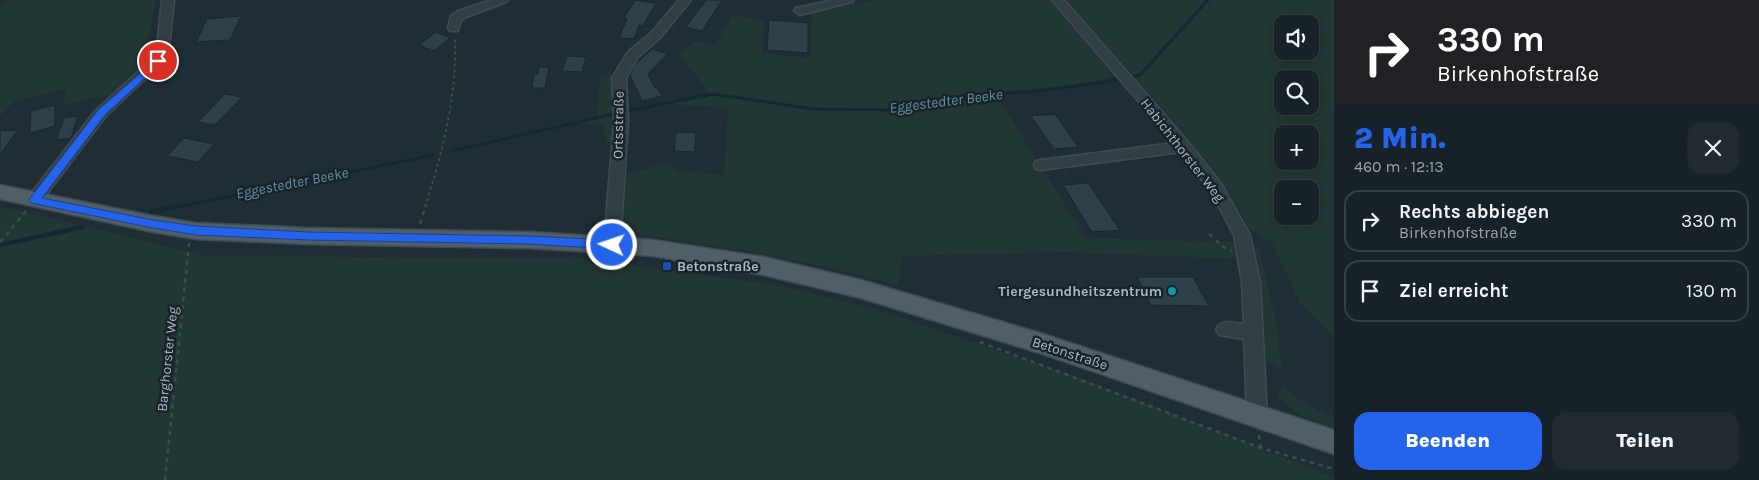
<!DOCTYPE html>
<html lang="de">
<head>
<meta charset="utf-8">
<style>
  body { margin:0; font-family:Karla,sans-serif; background:#202a30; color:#f1f3f6; height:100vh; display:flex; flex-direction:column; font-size:19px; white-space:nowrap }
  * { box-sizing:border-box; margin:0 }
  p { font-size:16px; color:#9ea4a8 }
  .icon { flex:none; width:28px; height:28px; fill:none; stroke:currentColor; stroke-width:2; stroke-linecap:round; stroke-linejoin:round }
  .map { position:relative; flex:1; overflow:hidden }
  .sheet { display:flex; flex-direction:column; background:#172228; width:425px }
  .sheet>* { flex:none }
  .guide { background:#202124; color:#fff; overflow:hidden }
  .buttons { position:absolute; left:1274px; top:15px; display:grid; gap:10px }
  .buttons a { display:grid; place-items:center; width:45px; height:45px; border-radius:10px; background:#172228; box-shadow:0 2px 8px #0003,0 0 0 1px #363f45; font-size:25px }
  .pin { position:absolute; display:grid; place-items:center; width:42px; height:42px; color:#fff; margin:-21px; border:2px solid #fff; border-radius:50%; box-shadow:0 1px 5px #0007 }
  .me { position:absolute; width:55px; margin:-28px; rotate:273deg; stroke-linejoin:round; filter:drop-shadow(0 0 4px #0008) }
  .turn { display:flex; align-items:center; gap:18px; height:105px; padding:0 20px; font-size:22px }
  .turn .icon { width:65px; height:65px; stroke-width:2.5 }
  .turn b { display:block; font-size:35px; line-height:42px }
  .round { display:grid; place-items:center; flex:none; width:52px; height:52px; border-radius:15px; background:#202a30 }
  .overview { display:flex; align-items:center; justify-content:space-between; height:85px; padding:0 20px }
  h1 { font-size:30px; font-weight:800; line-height:38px; color:#2563eb }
  .action { display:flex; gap:10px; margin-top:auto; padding:10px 20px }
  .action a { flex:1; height:58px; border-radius:15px; background:#2563eb; color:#fff; font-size:20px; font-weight:800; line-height:58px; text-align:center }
  .action a+a { background:#202a30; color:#f1f3f6 }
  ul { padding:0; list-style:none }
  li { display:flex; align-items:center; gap:15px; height:62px; margin:0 10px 8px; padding:0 10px; border:2px solid #363f45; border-radius:15px }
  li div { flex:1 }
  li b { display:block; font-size:19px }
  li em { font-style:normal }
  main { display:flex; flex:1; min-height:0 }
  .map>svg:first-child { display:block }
</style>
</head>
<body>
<main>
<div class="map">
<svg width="1334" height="480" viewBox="0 0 1334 480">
  <rect width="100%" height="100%" fill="#1f2e35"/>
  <!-- green -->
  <path fill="#213733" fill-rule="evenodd" d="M10 0H156L149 34 143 56 153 57 115 94 64 104 65 89 14 102 0 116V8Z
    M874 0H1051L1114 76 1086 84 994 92 1086 238 1234 242 1238 259 1066 252 902 256 898 285 831 268 751 252 621 232 623 175 670 162 675 170 724 175 728 108 664 104 710 94 678 52 698 41 715 45 733 15 764 21 762 53 811 58 812 13Z
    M1066 0H1334V337L1300 303 1272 243 1248 228C1239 197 1204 164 1184 140L1189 139ZM1282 24H1310V51H1282ZM1282 79H1310V106H1282ZM1282 134H1310V161H1282ZM1282 189H1310V216H1282Z
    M614 75 616 117 614 142H605L604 124 602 123 582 124V120L597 117 598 91 601 76Z
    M0 206 207 256 574 258 772 284 869 307 1066 373 1334 477V480H0Z
    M1251 246 1259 249 1276 320 1282 369 1265 362 1260 284Z
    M1284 387C1299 401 1314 410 1334 417V428L1299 415 1276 395Z"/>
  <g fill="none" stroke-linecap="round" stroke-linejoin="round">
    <!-- stream-far1 -->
    <path stroke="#132832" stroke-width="3" d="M1133 77 1140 75 1208 0
      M626 111 713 94 813 109 893 110 969 95 1032 92 1118 80
      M451 151 614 114
      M177 207 434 155"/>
    <!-- stream -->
    <path stroke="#132832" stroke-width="4.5" d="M151 212 183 205
      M0 245 82 227"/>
  </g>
  <!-- building -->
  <path fill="#2e414a" stroke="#1a262c" d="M635 0 656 3 643 26 639 25 634 39 619 38 627 19 624 18Z
    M706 0H722L702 31 686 27Z
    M241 16 230 40 196 42 207 19Z
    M769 20 808 23V53L767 50Z
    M436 32 450 38 434 51 419 45Z
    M652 49 667 54 648 74 655 88H657L662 96 642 101 630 75 635 65Z
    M567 56 586 57 582 72 562 71Z
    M539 67H549L545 88H532L534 74H538Z
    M225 94 242 97 215 125 198 122Z
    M55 105V126L30 133 31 111Z
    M1055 114 1078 147 1054 149 1031 116Z
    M78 116 71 138 56 140 64 118Z
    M18 130 0 154V131Z
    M676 132 696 133 694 152 674 151Z
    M184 138 214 144 198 162 167 156Z
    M1088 183 1120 230 1092 232 1063 185Z
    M1137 277H1193L1209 306 1151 305Z"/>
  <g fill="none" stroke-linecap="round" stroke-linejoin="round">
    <defs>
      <path id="minor" d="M162 0H174L169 48 164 61 106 116 39 204 34 206 29 204 26 200 29 196 96 110 152 59 157 48Z
        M491 0H508L506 2 466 17 461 20 458 31H450L448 28 451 16 458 11Z
        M679 0H691L659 39 638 57 626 78 628 121 620 245 618 249 612 251 606 249 604 245 614 121 612 78 628 52 651 33Z
        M833 0H854L852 2 800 15 794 11 796 8Z
        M1052 0H1064L1185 138 1222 185 1250 235 1260 283 1267 415 1264 421 1257 424 1250 421 1247 415 1244 339 1219 335 1216 330 1219 325 1225 322 1244 324 1242 283 1234 235 1211 192 1181 152 1041 170 1036 169 1034 165 1036 161 1041 160 1174 143Z"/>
      <path id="major" d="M0 185 153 216 196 223 307 228 528 232 612 237 653 240 764 257 861 280 1043 334 1334 430V454L1043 354 861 298 764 275 653 256 612 253 528 248 307 244 196 239 153 232 0 199Z"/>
    </defs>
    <!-- minor casing -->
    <use href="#minor" stroke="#3f4b53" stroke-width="3"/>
    <!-- major casing -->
    <use href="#major" stroke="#3f4b53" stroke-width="3"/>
    <!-- path-far1 -->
    <path stroke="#394f4b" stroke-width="2" stroke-dasharray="3 3" stroke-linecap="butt" d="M425 207C443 151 457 96 455 37"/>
    <!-- path -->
    <path stroke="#394f4b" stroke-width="2.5" stroke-dasharray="4.5 4.5" stroke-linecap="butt" d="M420 224 426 205
      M1209 234 1224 247 1232 251
      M0 242 26 211
      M980 342 1261 448 1334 469
      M1259 435 1261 448
      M165 480 189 243"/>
    <!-- minor -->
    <use href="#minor" fill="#324046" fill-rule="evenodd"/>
    <!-- major -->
    <use href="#major" fill="#505f66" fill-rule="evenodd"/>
  </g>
  <!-- route -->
  <path fill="#2563eb" stroke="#184099" d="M158 58 162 61 161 63 105 115 42 198 153 220 196 226 308 232 528 236 612 240 618 245 612 249 528 244 308 240 196 235 153 228 31 203 29 200 31 197 98 110Z"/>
  <!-- markers -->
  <rect fill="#1a4fb4" stroke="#18242a" stroke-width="2" x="662" y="261" width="10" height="10" rx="2.5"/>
  <circle fill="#0f9aa8" stroke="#18242a" stroke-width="2" cx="1172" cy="291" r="5"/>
  <g text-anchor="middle" stroke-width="5" stroke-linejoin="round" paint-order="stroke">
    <!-- street labels -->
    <g font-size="14" fill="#acbbc3" stroke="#18242a">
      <text transform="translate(618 125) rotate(-89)" y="5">Ortsstraße</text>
      <text transform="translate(1183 150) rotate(52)" y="5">Habichthorster Weg</text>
      <text transform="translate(1070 353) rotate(18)" y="5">Betonstraße</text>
      <text transform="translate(167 359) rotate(-84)" y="5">Barghorster Weg</text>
    </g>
    <!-- poi labels -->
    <g font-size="14" font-weight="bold" fill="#acbbc3" stroke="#18242a" text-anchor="start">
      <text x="677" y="271">Betonstraße</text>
      <text x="1162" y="296" text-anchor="end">Tiergesundheitszentrum</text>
    </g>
    <!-- water labels -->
    <g font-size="15" font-style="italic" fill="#6490a3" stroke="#18242a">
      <text transform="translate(946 101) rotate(-7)" y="5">Eggestedter Beeke</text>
      <text transform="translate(292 183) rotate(-11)" y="5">Eggestedter Beeke</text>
    </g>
  </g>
</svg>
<div class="buttons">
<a><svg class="icon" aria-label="sound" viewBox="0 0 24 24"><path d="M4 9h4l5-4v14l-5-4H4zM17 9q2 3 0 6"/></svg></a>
<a><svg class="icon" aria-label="search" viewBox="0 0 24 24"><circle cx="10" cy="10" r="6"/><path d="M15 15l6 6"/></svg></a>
<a>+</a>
<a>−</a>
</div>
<div class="pin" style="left:158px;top:61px;background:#d93025"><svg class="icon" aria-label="arrive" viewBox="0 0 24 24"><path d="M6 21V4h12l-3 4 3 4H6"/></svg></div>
<svg class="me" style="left:612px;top:245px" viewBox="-20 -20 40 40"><circle r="17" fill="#2563eb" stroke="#fff" stroke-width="3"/><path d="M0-11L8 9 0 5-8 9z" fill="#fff"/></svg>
</div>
<section class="sheet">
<div class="guide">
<div class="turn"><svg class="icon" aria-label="right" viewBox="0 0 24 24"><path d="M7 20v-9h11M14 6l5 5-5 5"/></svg><div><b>330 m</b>Birkenhofstraße</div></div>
</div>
<div class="overview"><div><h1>2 Min.</h1><p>460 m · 12:13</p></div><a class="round"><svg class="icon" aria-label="close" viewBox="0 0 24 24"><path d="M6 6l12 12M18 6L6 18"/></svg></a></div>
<ul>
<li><svg class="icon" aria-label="right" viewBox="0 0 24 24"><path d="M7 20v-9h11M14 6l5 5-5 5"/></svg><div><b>Rechts abbiegen</b><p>Birkenhofstraße</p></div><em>330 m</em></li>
<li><svg class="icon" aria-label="arrive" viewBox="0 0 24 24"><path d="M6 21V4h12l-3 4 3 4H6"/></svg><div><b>Ziel erreicht</b></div><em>130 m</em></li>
</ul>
<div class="action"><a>Beenden</a><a>Teilen</a></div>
</section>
</main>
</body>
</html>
